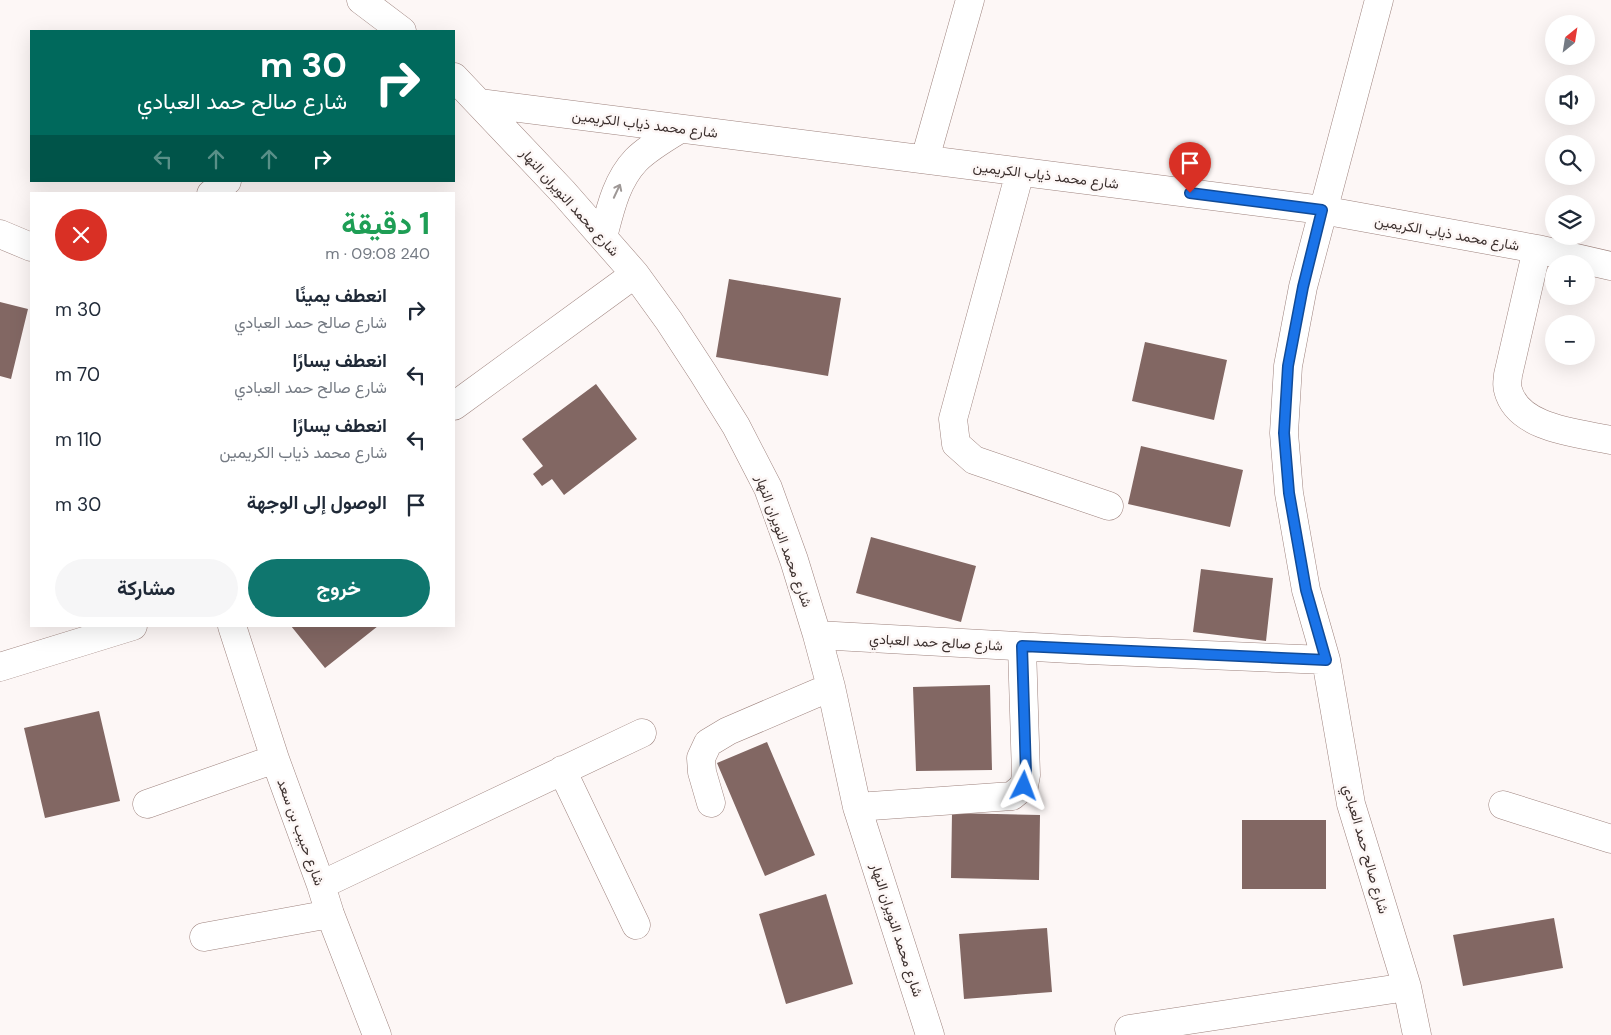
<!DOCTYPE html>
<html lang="ar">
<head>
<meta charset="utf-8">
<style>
  body { margin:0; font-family:"DM Sans",Vazirmatn,sans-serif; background:#f6f6f7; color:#1f2937; direction:rtl; height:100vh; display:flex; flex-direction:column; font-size:19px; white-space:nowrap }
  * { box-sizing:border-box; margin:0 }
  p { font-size:16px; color:#747a83 }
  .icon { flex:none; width:28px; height:28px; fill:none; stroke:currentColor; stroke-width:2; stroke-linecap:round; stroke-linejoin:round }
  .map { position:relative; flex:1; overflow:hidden; direction:ltr }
  .drawer { position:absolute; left:30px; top:192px; width:425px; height:435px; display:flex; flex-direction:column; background:#fff; border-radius:0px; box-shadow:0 5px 20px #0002; direction:rtl }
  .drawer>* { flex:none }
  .top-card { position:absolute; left:30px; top:30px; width:425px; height:152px; border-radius:0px; box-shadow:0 5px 20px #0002; direction:rtl; background:#00695c; color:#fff; overflow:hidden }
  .needle { width:32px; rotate:30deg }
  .buttons { position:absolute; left:1545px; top:15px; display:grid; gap:10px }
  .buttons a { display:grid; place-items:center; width:50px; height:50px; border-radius:50%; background:#fff; box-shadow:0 5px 20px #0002; font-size:25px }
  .pin { position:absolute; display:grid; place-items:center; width:42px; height:42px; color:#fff; margin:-51px -21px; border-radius:50% 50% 50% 0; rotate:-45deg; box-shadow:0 0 5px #0007 }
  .pin .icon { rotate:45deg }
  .me { position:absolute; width:55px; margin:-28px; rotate:3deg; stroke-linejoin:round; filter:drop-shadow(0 0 4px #0008) }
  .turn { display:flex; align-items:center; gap:18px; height:105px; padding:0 25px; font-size:22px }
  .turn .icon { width:65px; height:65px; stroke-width:2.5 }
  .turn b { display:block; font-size:35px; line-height:42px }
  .lanes { display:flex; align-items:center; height:48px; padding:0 25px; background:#0003; justify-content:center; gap:25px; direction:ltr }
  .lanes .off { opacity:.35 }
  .round { display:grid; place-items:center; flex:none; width:52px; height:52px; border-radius:26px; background:#f6f6f7 }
  .head { display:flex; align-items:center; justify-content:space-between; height:85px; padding:0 25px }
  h1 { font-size:30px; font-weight:700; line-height:38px; color:#1e9e55 }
  .button { display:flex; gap:10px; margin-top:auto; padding:10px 25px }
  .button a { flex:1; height:58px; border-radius:30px; background:#0f766e; color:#fff; font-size:20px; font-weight:700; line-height:58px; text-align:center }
  .button a+a { background:#f6f6f7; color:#1f2937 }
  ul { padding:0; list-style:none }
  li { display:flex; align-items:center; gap:15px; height:65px; padding:0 25px }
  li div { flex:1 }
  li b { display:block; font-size:19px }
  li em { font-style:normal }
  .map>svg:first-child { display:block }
</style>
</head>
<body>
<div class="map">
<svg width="1611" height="1035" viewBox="0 0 1611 1035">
  <rect width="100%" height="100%" fill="#fdf7f6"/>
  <!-- building -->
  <path fill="#826763" d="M729 279 841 298 828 376 716 357Z
    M0 302 28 309 11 379 0 376Z
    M1145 342 1227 360 1214 420 1132 401Z
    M596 384 637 439 564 495 552 479 542 486 533 474 543 466 522 439Z
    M1141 446 1243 470 1230 527 1128 504Z
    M871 537 976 566 961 622 856 593Z
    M1201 569 1273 578 1266 641 1193 632Z
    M291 626H378L325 668Z
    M990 685 992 770 916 771 913 687Z
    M99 711 120 801 45 818 24 728Z
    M767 742 815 855 765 876 717 763Z
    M952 813 1040 815 1039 880 951 878Z
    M1242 820H1326V889H1242Z
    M826 894 853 984 786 1004 759 914Z
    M1554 918 1563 968 1463 986 1453 935Z
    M1047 928 1052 992 964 999 959 934Z"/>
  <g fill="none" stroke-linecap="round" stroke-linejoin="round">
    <defs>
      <path id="minor" d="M361 0 402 31
        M454 77 564 193 635 274 669 321 703 373 736 426 768 488 794 560 817 635 831 687 857 807 930 1035
        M479 103 1322 210 1537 249 1611 266
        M925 159 970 0
        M1020 172 953 419 956 444 974 460 1109 506
        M211 194 227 181
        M0 234 31 247
        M603 237C610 210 616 181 636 160 648 148 665 138 680 129
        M1537 249 1508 375C1508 379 1506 385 1508 390 1518 429 1578 433 1611 440
        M454 406 635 274
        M232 626 275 759 321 885 330 914 377 1035
        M817 635 1088 650 1326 660 1351 804 1407 987 1417 1035
        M1326 660 1306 590 1289 493 1284 433 1288 366 1303 287 1379 0
        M0 667 133 626
        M562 770 636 925
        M711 803 702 772 701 758 708 743 728 731 831 687
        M147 804 275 759
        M1503 805 1611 839
        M857 807 1012 796 1024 786 1026 775 1022 647
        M321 885 642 733
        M204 937 330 914
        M1129 1029 1407 987"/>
    </defs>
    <!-- minor casing -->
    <use href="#minor" stroke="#9e837e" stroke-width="29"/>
    <!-- minor -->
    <use href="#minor" stroke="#fff" stroke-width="28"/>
  </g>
  <!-- one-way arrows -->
  <defs><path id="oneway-shaft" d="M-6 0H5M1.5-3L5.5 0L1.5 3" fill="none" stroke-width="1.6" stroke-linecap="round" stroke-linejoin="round" transform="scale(1.25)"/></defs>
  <use stroke="#9e9896" href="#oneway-shaft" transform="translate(617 191) rotate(-65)"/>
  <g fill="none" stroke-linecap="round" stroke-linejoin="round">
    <defs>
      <path id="route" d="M1024 786 1026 774 1022 646 1326 660 1306 590 1289 493 1284 433 1288 366 1303 287 1322 210 1190 193"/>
    </defs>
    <!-- route casing -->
    <use href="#route" stroke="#114b97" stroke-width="12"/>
    <!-- route -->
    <use href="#route" stroke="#1a73e8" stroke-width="9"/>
  </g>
  <g text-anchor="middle" stroke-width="5" stroke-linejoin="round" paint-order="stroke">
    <!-- street labels -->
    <g font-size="14" fill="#3c302e" stroke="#fdf7f6">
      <text transform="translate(645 124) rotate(7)" y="5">شارع محمد ذياب الكريمين</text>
      <text transform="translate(1046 175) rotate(7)" y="5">شارع محمد ذياب الكريمين</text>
      <text transform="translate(570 202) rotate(48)" y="5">شارع محمد النويران النهار</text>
      <text transform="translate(1447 233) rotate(10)" y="5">شارع محمد ذياب الكريمين</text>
      <text transform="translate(784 541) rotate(70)" y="5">شارع محمد النويران النهار</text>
      <text transform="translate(936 642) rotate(3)" y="5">شارع صالح حمد العبادي</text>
      <text transform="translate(301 832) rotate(70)" y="5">شارع حبيب بن سعد</text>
      <text transform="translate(1366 849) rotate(74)" y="5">شارع صالح حمد العبادي</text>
      <text transform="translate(897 930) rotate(72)" y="5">شارع محمد النويران النهار</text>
    </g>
  </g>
</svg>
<div class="buttons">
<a><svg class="needle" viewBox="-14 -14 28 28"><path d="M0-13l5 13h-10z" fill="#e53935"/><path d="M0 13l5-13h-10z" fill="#747a83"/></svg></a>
<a><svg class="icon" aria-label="sound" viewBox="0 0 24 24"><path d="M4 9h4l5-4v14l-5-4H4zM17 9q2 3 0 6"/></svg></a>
<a><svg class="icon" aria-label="search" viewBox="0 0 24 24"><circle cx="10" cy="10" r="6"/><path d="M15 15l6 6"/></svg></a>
<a><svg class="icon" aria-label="layers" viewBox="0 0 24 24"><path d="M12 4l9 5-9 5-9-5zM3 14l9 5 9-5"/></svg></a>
<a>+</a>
<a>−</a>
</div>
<div class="pin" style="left:1190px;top:193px;background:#d93025"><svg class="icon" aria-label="arrive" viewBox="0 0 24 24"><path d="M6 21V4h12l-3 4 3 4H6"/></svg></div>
<svg class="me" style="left:1024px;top:786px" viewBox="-20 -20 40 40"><path d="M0-17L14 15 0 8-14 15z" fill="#1a73e8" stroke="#fff" stroke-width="4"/></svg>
<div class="top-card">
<div class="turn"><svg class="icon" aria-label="right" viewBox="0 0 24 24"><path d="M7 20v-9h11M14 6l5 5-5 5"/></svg><div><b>30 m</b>شارع صالح حمد العبادي</div></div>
<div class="lanes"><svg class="icon off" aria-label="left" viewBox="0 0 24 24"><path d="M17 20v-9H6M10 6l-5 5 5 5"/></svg><svg class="icon off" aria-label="ahead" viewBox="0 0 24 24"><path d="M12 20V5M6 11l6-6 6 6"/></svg><svg class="icon off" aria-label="ahead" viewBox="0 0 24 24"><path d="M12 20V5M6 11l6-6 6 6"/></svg><svg class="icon" aria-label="right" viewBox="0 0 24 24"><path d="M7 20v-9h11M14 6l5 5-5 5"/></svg></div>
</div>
<section class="drawer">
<div class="head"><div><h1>1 دقيقة</h1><p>240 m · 09:08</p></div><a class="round" style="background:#d93025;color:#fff"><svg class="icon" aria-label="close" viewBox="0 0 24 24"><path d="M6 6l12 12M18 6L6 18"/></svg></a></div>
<ul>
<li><svg class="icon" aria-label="right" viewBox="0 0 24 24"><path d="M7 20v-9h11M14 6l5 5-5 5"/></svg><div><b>انعطف يمينًا</b><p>شارع صالح حمد العبادي</p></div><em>30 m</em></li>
<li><svg class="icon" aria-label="left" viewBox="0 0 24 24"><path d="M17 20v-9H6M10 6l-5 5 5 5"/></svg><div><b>انعطف يسارًا</b><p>شارع صالح حمد العبادي</p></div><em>70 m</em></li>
<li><svg class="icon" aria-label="left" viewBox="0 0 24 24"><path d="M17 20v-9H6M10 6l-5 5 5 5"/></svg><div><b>انعطف يسارًا</b><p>شارع محمد ذياب الكريمين</p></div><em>110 m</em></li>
<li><svg class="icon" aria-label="arrive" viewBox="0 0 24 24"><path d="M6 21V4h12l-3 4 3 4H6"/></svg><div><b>الوصول إلى الوجهة</b></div><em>30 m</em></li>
</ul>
<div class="button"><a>خروج</a><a>مشاركة</a></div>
</section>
</div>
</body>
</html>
